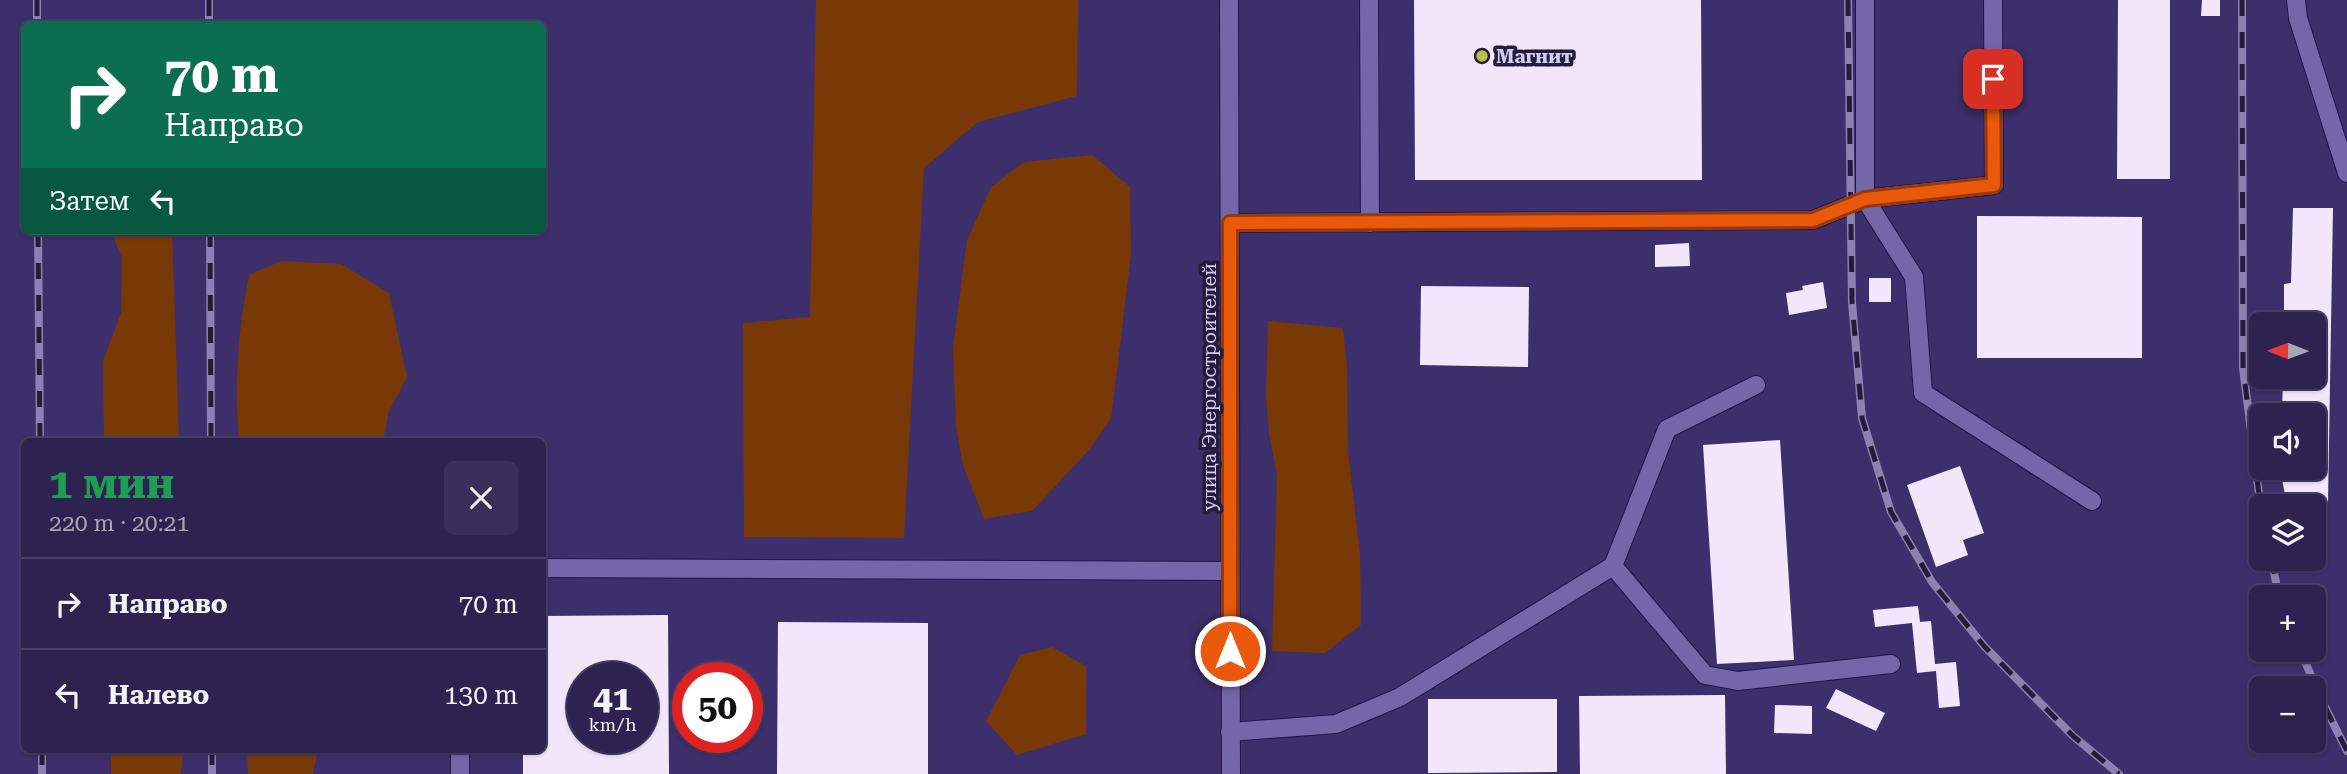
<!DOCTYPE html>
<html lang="ru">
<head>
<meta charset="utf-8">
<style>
  body { margin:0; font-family:"Roboto Serif",serif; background:#3a2f5a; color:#f1f3f6; height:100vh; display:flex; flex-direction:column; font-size:26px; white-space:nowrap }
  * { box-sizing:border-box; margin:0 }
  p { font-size:23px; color:#a7a4b7 }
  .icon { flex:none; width:38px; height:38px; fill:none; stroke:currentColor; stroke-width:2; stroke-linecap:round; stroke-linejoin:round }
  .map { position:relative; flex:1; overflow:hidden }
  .drawer { position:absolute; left:21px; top:438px; width:525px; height:315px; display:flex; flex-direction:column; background:#2e2350; border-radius:10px; box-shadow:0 2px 5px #0004,0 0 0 2px #494067 }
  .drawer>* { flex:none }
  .top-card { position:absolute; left:21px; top:21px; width:525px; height:214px; border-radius:10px; box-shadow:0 2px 5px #0004,0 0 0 2px #494067; background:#0b6e4f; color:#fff; overflow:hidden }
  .needle { width:46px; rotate:271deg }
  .tools { position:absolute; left:2249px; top:312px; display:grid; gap:14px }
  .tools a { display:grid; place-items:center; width:77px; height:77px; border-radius:10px; background:#2e2350; box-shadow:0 2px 5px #0004,0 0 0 2px #494067; font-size:35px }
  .speed { position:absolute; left:567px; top:662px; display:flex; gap:14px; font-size:35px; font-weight:700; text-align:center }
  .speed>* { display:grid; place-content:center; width:91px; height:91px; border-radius:50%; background:#2e2350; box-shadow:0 2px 5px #0004,0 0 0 2px #494067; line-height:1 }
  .speed small { font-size:18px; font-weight:400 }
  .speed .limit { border:10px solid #d22; background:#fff; color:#111 }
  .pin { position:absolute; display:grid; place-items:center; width:60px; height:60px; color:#fff; margin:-30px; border-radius:14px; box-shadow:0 4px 10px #0006 }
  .me { position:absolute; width:77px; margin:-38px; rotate:0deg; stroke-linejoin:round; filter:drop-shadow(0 0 5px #0008) }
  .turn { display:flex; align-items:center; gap:24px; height:147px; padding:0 28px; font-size:32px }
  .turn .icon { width:91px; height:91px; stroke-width:2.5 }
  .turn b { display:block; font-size:49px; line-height:60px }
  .then { display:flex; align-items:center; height:66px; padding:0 28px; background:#0003; gap:14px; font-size:26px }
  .round { display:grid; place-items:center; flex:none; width:74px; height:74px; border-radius:10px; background:#3a2f5a }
  .headline { display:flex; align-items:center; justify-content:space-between; height:119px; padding:0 28px }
  h1 { font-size:42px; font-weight:700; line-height:52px; color:#1e9e55 }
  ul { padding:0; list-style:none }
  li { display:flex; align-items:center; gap:21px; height:91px; padding:0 28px; border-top:2px solid #494067 }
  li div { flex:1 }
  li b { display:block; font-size:26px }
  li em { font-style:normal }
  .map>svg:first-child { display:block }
</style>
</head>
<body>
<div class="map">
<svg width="2347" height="774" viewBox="0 0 2347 774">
  <rect width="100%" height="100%" fill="#3d2f6b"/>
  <!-- green -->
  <path fill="#783906" d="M816 0H1078L1077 96 978 122 924 168 904 538 744 537 743 323 810 317Z
    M1092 155 1130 187 1131 255 1111 419 1088 451 1032 511 984 519 963 465 956 427 953 347 967 240 991 187 1024 162Z
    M111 231H172L179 441H104L103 361 121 313 122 258Z
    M281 261 341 264 389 293 407 377 389 411 383 441H239C234 385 238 330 249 275Z
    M1268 321 1343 328 1347 367 1348 451 1360 555 1361 625 1325 653 1272 651 1277 474 1269 434 1266 393Z
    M1052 647 1086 666V734L1017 755 986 721 1020 655Z
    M111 749H183L181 774H111Z
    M247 749H318L313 774H248Z"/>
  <!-- building -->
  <path fill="#f2e7fa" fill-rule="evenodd" d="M1414 0H1701L1702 180H1415Z
    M2118 0H2170V179H2117Z
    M2202 0H2220V16H2201Z
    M2293 208H2333L2328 503 2286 500 2281 474V467H2314V415H2282L2283 376H2314V324H2284V284L2291 283Z
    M1977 216 2142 217V358H1977Z
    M1689 243 1690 266 1655 267V245Z
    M1869 278H1891V302H1869Z
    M1823 282 1827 308 1789 315 1786 293 1803 290 1802 286Z
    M1421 286 1529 287 1528 367 1420 365Z
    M1780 440 1794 660 1717 664 1703 445Z
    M1960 466 1984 533 1963 540 1968 555 1936 567 1907 485Z
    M1918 606 1920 622 1931 621 1935 664 1956 662 1960 706 1939 708 1936 671 1917 673 1912 623 1875 627 1873 610Z
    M668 615 669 774H523V749H542V616ZM583 677H642V737H583Z
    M778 622 928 623V774H777Z
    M1836 689 1885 713 1876 731 1826 708Z
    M1725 695 1726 774H1580L1579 696Z
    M1428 699H1557V772L1428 773Z
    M1775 705 1812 706V734L1774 733Z"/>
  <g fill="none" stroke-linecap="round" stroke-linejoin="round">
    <defs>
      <path id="service" d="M1369 0 1370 223
        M1865 0V199L1914 277 1923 393 2092 501
        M2296 0 2298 18 2347 173
        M1230 223 1813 220 1865 199 1994 185 1993 0
        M1613 566 1705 675 1738 681 1891 664
        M542 568 1230 571
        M1230 732 1336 724 1400 697 1613 566 1667 429 1756 385
        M460 749V774"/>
      <path id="secondary" d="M1229 0 1231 774"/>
    </defs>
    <!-- service casing -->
    <use href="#service" stroke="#25134e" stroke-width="20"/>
    <!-- secondary casing -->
    <use href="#secondary" stroke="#25134e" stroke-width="20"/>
    <!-- service -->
    <use href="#service" stroke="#7367a9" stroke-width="18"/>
    <!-- secondary -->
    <use href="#secondary" stroke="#7367a9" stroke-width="18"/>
    <defs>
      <path id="rail" d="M37 0V24
        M209 0V24
        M1848 0 1852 302 1862 418 1891 512 1932 582 1984 646 2073 736 2119 774
        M2242 0 2243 368 2261 510
        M38 231 40 441
        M210 231 211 441
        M2271 558 2279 597
        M2300 649 2319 695 2347 751
        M42 749V774
        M212 749V774"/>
    </defs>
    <!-- rail casing -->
    <use href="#rail" stroke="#8c82b2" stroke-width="8"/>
    <!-- rail -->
    <use href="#rail" stroke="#231d39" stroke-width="5" stroke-dasharray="16" stroke-linecap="butt"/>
  </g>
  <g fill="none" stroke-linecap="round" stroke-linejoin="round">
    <defs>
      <path id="route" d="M1230 651V223L1813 220 1865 199 1994 185 1993 79"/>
    </defs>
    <!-- route casing -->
    <use href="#route" stroke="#983908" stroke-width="18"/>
    <!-- route -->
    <use href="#route" stroke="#ea580c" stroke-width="12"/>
  </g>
  <!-- markers -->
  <circle fill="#bbc044" stroke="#231d39" stroke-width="2.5" cx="1482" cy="56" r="7"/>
  <g text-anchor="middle" stroke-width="7" stroke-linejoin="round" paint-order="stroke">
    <!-- poi labels -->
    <g font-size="19" font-weight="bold" fill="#d1ccf1" stroke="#231d39" text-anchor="start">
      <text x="1496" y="63">Магнит</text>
    </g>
    <!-- street labels -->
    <g font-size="19" fill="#d1ccf1" stroke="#231d39">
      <text transform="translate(1209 387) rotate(-90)" y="7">улица Энергостроителей</text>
    </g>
  </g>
</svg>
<div class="tools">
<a><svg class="needle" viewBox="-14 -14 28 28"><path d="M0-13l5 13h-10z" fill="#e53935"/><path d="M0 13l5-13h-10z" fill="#a7a4b7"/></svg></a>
<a><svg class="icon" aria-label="sound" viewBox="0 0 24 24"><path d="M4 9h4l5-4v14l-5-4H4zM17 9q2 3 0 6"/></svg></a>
<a><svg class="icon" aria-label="layers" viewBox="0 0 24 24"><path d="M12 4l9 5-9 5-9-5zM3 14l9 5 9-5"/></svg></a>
<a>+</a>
<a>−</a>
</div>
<div class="speed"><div>41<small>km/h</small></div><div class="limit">50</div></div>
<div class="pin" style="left:1993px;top:79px;background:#d93025"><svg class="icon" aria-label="arrive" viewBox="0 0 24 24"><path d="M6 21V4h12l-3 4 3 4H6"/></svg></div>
<svg class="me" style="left:1230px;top:651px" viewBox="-20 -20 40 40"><circle r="17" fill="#ea580c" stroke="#fff" stroke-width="3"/><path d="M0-11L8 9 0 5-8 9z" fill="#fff"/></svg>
<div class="top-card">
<div class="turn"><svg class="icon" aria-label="right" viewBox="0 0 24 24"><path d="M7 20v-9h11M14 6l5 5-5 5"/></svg><div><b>70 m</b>Направо</div></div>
<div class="then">Затем<svg class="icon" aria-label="left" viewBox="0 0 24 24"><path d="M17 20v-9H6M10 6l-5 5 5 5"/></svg></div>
</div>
<section class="drawer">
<div class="headline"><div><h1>1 мин</h1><p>220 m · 20:21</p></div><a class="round"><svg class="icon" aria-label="close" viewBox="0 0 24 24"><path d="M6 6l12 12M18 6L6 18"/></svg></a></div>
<ul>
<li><svg class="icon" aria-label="right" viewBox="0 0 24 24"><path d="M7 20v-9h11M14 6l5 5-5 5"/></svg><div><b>Направо</b></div><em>70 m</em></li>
<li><svg class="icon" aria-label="left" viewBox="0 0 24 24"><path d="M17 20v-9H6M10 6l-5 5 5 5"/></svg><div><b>Налево</b></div><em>130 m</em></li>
</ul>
</section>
</div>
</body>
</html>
